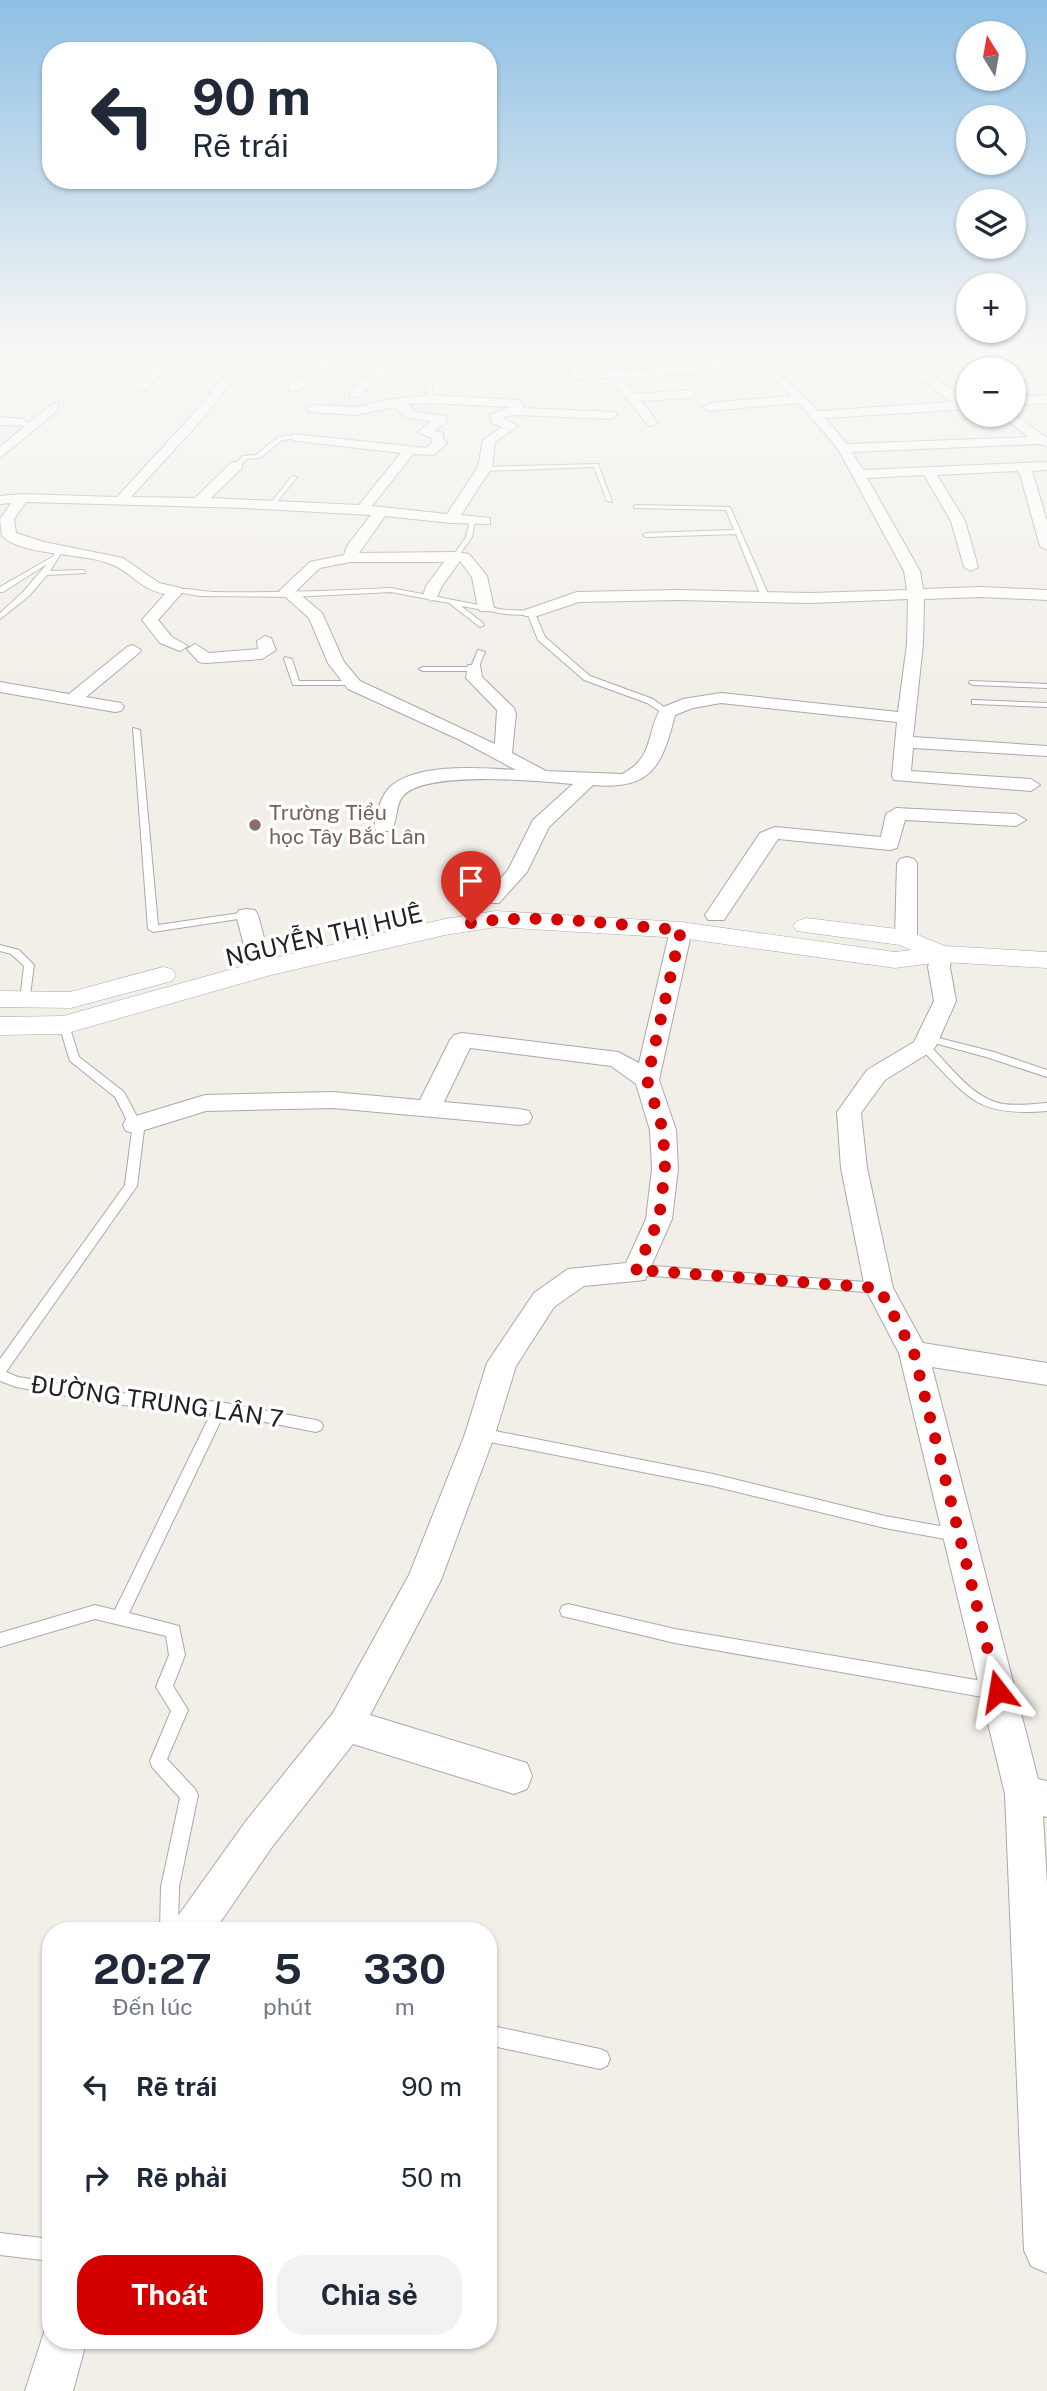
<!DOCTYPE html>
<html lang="vi">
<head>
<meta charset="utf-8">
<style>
  body { margin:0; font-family:"Public Sans",sans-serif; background:#f2f2f3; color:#1f2937; height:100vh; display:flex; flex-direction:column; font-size:26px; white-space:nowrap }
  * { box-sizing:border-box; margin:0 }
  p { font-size:23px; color:#747a83 }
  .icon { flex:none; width:38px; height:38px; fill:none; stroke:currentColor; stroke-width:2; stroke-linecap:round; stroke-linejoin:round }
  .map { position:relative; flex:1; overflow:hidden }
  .panel { position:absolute; left:42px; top:1922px; width:455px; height:427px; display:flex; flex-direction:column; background:#fff; border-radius:28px; box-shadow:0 2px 5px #0004 }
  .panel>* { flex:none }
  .hud { position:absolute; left:42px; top:42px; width:455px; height:147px; border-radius:28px; box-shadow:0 2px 5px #0004; background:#fff; color:#1f2937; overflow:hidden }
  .needle { width:46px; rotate:349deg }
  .fabs { position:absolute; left:956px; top:21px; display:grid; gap:14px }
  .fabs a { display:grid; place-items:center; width:70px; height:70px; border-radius:50%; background:#fff; box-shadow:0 2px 5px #0004; font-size:35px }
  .pin { position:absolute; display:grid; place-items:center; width:60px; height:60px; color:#fff; margin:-72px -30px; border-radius:50% 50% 50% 0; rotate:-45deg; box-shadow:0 0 7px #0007 }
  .pin .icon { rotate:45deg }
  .me { position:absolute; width:77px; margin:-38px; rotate:346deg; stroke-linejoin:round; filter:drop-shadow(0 0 5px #0008) }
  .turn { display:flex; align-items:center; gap:24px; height:147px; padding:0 35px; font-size:32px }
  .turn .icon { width:91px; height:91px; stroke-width:2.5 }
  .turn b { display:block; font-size:49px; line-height:60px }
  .eta { display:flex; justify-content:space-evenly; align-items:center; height:119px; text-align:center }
  .eta b { font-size:42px; font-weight:700; line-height:49px }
  .button { display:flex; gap:14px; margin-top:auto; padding:14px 35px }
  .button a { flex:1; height:80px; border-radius:28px; background:#d40000; color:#fff; font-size:28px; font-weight:700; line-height:80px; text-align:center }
  .button a+a { background:#f2f2f3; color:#1f2937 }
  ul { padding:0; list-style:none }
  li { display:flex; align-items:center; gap:21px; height:91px; padding:0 35px }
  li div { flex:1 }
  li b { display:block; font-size:26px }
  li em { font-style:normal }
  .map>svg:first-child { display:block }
</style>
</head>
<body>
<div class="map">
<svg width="1047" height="2391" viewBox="0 0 1047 2391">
  <rect width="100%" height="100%" fill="#f2efe9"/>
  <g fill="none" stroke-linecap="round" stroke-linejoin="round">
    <defs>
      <path id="service" d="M549 354H555L560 370 555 369Z
        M429 383 432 385 433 399 430 401 427 399 426 385Z
        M297 435 299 438 282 440 260 458 247 459 239 466 234 465 243 456 256 455 278 437Z
        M598 464 612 502 607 501 594 467 484 471 481 469 484 467Z
        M292 476 297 477 273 507H269V505Z
        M636 505 730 507 769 596 768 598 761 596 736 534 646 537 643 535 646 533 734 530 726 510 634 508V506Z
        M470 520 475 521 472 537 458 557H454L453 556 466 537Z
        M58 549 63 550 50 571 83 570 85 571V573L47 575 29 596 0 619V613L23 592 47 564 3 592H0V587L52 557Z
        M391 588 505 610 534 611 545 637 590 676 653 699 671 712 664 714 647 703 584 680 538 640 528 615 505 614 461 606 483 623 484 625 480 627 449 603 391 592 291 597 200 596 172 591C183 586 203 592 215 592 274 593 332 591 391 588Z
        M478 650 485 652 477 671H423L419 669 423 667H471Z
        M285 657 292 659 299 681H352L356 683 352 685H293L284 659Z
        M970 681 1047 684V688L973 685 969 683Z
        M972 700 1047 703V707L975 704H972Z
        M133 728 140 730 158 925 247 912 252 915 251 917 153 932 148 929Z
        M0 945 19 950 34 965 29 1002 25 1003 20 1000 24 966 11 954 0 951Z
        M64 1022 69 1025 79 1057 124 1092 144 1130 137 1186 6 1372 18 1377 111 1392 220 1402 316 1420 321 1422 323 1426 321 1430 316 1432 224 1414 129 1613 179 1626 185 1655 173 1686 188 1710 167 1759 195 1789 198 1795 179 1887 178 1930H160L161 1887 180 1798 152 1767 150 1761 171 1711 156 1687 169 1655 166 1636 95 1619 0 1647V1633L95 1605 115 1610 211 1413 111 1404 16 1387 0 1381V1359L125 1185 132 1130 115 1097 70 1061 59 1025Z
        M927 1035 994 1052 1047 1070V1077L986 1057 923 1040 922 1038Z
        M924 1043 928 1044C949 1064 972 1099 1003 1104 1018 1106 1033 1104 1047 1103V1111C973 1117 968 1096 920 1048L919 1046 920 1044Z
        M653 1266 879 1283 884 1285 886 1288 884 1291 879 1293 653 1276H630L629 1273 630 1270Z
        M480 1428 713 1474 885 1516 956 1529 961 1530 964 1535 961 1540 956 1541 885 1528 713 1486 480 1440 475 1438 473 1434 475 1430Z
        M568 1604 675 1629 994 1683 1000 1686 1002 1691 1000 1696 994 1699 675 1643 562 1616 560 1611 562 1606Z
        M488 2025 600 2049 607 2052 610 2059 607 2066 600 2069 488 2045Z
        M0 2233 51 2239V2261L0 2255Z"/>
      <path id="minor" d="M167 354H179L147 390H139V386Z
        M240 354H252L206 415 131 497 195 498 232 462H242V468L211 498 359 505 401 453 297 441 293 440V434L426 448 432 443 431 438 418 432 431 421 407 418 394 407 357 415 309 412 307 409 313 405 357 407 386 400 430 395 517 400 521 401 523 408 615 412 617 415 611 419 516 415 502 417 518 426 495 442 492 467 461 515 490 518V524L451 523 385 516 359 553 456 552 469 554 487 576 494 608 492 611H480L478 608 472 577 460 561 442 586 436 599 431 601 423 596 426 586 444 562H350L320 568 296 591 322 613 344 662 360 681 495 744 497 710 466 678 468 665H480L482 677 514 708 516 714 512 753 546 771 622 774C655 757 645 735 661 708L683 699 721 693 898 712 907 644 908 599 810 603 678 600 579 602 537 616H525L523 613 525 610 577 592 678 590 810 593 907 590 904 571 838 449 799 403 709 411 703 407 709 403 792 396 761 368 621 378 635 394 690 390 696 394 690 398 641 401 658 422 652 426 648 425 610 378 574 379 561 354H571L582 373 754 362 746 354H758L819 411 951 402 889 354H902L968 401V409L825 418 847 444 1028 437 1001 415 1013 414 1047 438V446L1038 444 852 452 863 470 1047 462V470L1032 471 1047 521V550L1040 546 1020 474 1017 471 937 475 965 521 978 567 971 571 964 567 951 521 924 475 867 478 920 571 923 589 981 587 1047 590V600L981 597 924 599 923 644 913 737 1047 746V756L913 748 911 771 1031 779 1040 785 1031 791 894 780 892 776 897 722 721 703 693 708 675 715C662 766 652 790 593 785L549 827 527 872 499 903H485L482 899 508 870 533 820 573 784C539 781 426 770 403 796 395 805 398 821 391 831H377L374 827C378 813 379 798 390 787 417 762 482 768 516 770L460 740 348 689 328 663 309 618 279 591 310 562 344 555 347 546 371 515 246 508 26 502 14 519 16 533 44 542 123 558 159 583 181 588 184 591 181 594 158 620 172 637 188 646 180 651 160 643 142 620 165 594C139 589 134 574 113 565 85 552 24 557 2 536L0 519 11 503 0 504V496L22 494 117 497 197 410ZM430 403 510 407 490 415 492 423 502 427 483 440 478 467 447 514 372 506 413 454 434 455 447 443 443 439V433L434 431 446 422V416L415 412 408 404Z
        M324 354H336C326 367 307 393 289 391V387L314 367Z
        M353 354H365L354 367H346L344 365Z
        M402 354H413L405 365 383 373 358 397H350V391L375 369 397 361Z
        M1047 395V403L1013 405V397Z
        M54 403 58 404V410L0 458V447L25 426 0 425V417L22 419 28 423Z
        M265 636 271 638 276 650 262 659 205 663 199 662 187 649 195 644 209 653 258 649 257 641Z
        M133 645 141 650 139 653 86 697 121 703 124 707 121 711 115 712 0 692V682L69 694 127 647Z
        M896 808 1016 814 1026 820 1016 826 905 820 897 848 890 850 778 839 724 920H708L705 915 760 833 775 827 881 837 886 814Z
        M907 857 914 859 917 863V938L914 943H898L895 938 897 863 900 859Z
        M247 909 255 910 258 915 267 949 264 954H248L245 949 236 915 239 910Z
        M681 924 689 925 692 930 659 1080 676 1130 678 1169 672 1219 645 1280 584 1286 554 1307 516 1366 495 1434 441 1580 370 1715 527 1763 532 1776 527 1789 514 1794 353 1744 272 1847 215 1930H172L178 1916 246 1821 333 1713 409 1575 465 1434 487 1363 534 1293 568 1269 626 1263 646 1219 652 1169 650 1130 636 1084 611 1066 470 1048 444 1102 520 1109 529 1111 532 1117 529 1123 520 1125 333 1108 206 1111 135 1133 126 1131 123 1125 126 1119 205 1095 333 1092 420 1100 450 1040 454 1035 462 1033 618 1052 639 1063 670 930 673 925Z
        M941 947 949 949 952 954 950 967 956 1001 936 1046 932 1051 885 1080 861 1113 867 1168 893 1288 923 1343 1047 1363V1385L932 1367 1038 1779 1047 1781V1817L1043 1816 1047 1883V2273L1031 2266 1024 2250 1005 1794 899 1353 865 1288 841 1168 837 1112 867 1070 914 1042 934 1001 928 967 933 949Z
        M51 2322V2340H87L73 2391H25L47 2323Z"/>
      <path id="tertiary" d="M496 911 681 922 895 952 911 950 900 945 797 931 793 926 797 921 806 918 906 930 945 946 1047 952V968L941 962 895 968 681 938 496 927 445 935 271 975 64 1034 0 1035V1017L63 1016 265 960 445 919Z
        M163 967 172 969 176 975 172 981 71 1008 0 1007V991L70 992Z"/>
    </defs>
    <!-- service casing -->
    <use href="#service" stroke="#a9a9a9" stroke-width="2"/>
    <!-- minor casing -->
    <use href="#minor" stroke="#a9a9a9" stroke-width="2"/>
    <!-- tertiary casing -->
    <use href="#tertiary" stroke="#a9a9a9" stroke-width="1"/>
    <!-- service -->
    <use href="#service" fill="#fff" fill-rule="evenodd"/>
    <!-- minor -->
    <use href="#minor" fill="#fff" fill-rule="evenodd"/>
    <!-- tertiary -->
    <use href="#tertiary" fill="#fff" fill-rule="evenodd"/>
  </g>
  <!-- sky -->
  <linearGradient id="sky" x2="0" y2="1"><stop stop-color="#8fc0e4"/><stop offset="0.51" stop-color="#f9f8f5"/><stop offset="1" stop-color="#f9f8f5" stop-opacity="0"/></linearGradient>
  <rect width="1047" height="689" fill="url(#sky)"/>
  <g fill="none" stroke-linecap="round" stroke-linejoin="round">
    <!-- route -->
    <path stroke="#d40000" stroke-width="12" stroke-dasharray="0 21.6" d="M471 923C539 912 613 925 681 930L647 1080 663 1130 665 1169 659 1219 635 1273 653 1271 879 1288 914 1353 998 1691"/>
  </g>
  <!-- markers -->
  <circle fill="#8d6e63" stroke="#fff" stroke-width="2.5" cx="255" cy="825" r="7"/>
  <g text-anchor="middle" stroke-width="7" stroke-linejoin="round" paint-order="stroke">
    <!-- far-education labels -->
    <g font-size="21" fill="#785e54" stroke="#fff" text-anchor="start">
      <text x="269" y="820">Trường Tiểu<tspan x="269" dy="24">học Tây Bắc Lân</tspan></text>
    </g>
    <!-- street labels -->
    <g font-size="24" fill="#222" stroke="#fff">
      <text transform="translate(324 936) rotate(-13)" y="8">NGUYỄN THỊ HUÊ</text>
      <text transform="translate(157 1402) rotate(8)" y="8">ĐƯỜNG TRUNG LÂN 7</text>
    </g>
  </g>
</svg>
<div class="fabs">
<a><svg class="needle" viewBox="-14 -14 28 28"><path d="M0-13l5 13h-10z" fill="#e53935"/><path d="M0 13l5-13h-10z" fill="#747a83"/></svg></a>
<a><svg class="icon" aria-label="search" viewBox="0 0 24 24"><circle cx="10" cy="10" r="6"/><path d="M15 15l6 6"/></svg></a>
<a><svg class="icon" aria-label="layers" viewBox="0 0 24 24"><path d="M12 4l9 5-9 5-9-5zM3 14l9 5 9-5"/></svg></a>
<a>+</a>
<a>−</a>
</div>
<div class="pin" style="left:471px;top:923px;background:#d93025"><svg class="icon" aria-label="arrive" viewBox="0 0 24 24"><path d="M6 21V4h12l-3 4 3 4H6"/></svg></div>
<svg class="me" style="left:998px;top:1691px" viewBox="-20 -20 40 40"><path d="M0-17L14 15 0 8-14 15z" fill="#d40000" stroke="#fff" stroke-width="4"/></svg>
<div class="hud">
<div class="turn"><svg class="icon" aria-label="left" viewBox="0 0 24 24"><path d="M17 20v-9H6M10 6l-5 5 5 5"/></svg><div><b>90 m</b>Rẽ trái</div></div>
</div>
<section class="panel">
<div class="eta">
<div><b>20:27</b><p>Đến lúc</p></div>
<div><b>5</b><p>phút</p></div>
<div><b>330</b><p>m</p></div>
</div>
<ul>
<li><svg class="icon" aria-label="left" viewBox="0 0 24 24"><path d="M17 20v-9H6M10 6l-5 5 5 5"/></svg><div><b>Rẽ trái</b></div><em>90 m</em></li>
<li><svg class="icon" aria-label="right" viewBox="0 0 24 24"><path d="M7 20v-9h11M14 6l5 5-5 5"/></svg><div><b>Rẽ phải</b></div><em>50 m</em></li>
</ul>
<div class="button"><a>Thoát</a><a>Chia sẻ</a></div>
</section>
</div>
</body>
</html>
